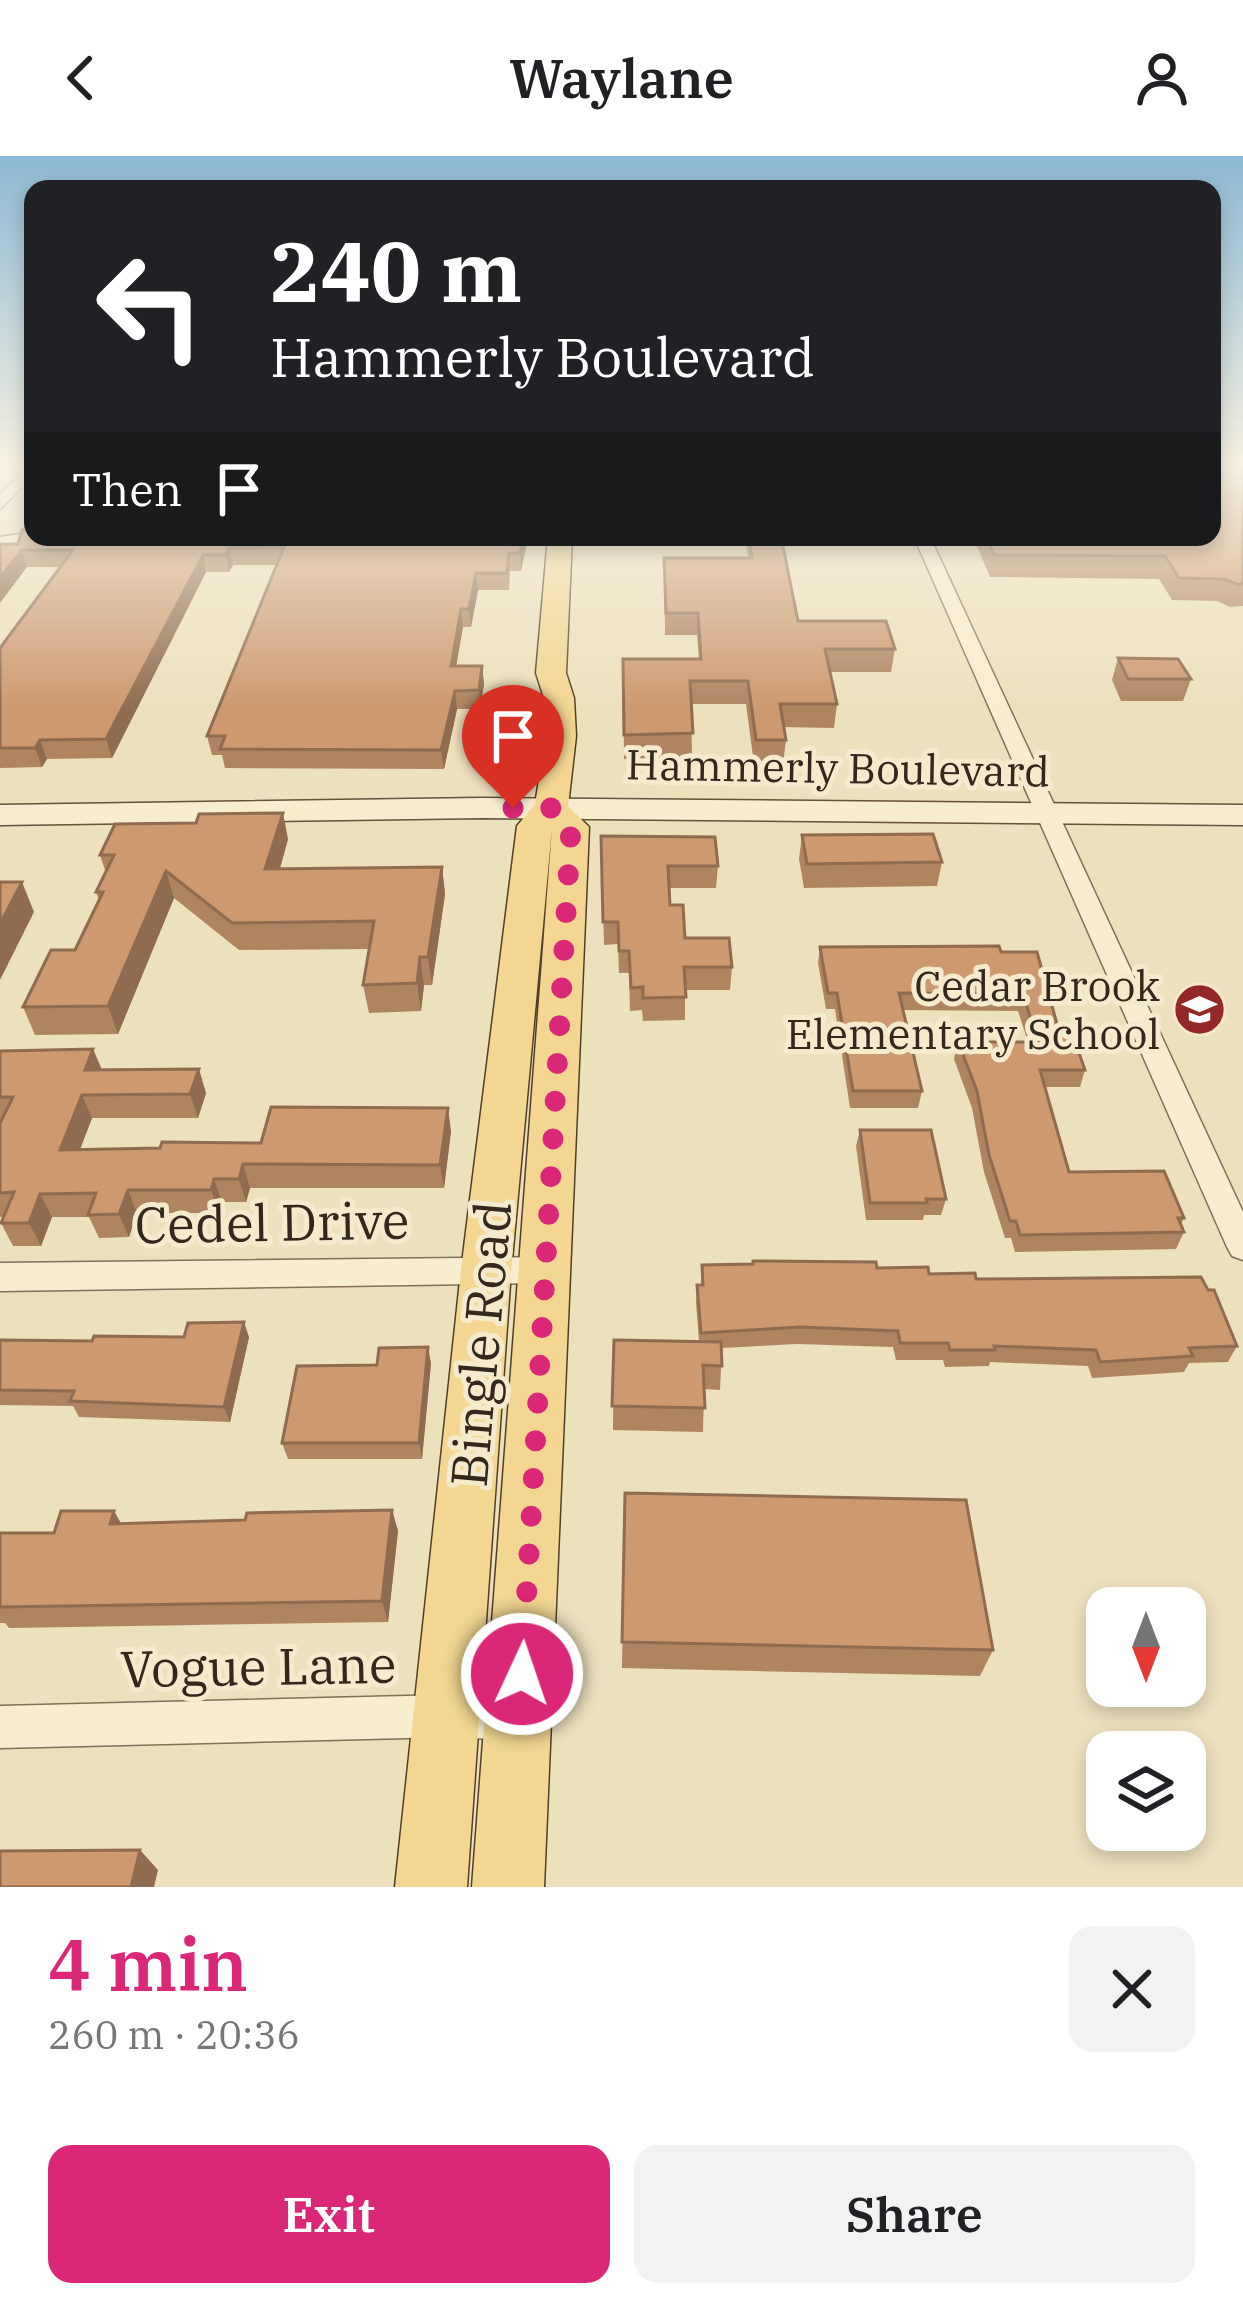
<!DOCTYPE html>
<html lang="en">
<head>
<meta charset="utf-8">
<style>
  body { margin:0; font-family:"IBM Plex Serif",serif; background:#f2f2f2; color:#202124; height:100vh; display:flex; flex-direction:column; font-size:45px; white-space:nowrap }
  * { box-sizing:border-box; margin:0 }
  p { font-size:39px; color:#757577 }
  .icon { flex:none; width:66px; height:66px; fill:none; stroke:currentColor; stroke-width:2; stroke-linecap:round; stroke-linejoin:round }
  .map { position:relative; height:1731px; overflow:hidden }
  .sheet { display:flex; flex-direction:column; background:#fff; flex:1 }
  .sheet>* { flex:none }
  .hud { position:absolute; left:24px; top:24px; width:1197px; height:366px; border-radius:24px; box-shadow:0 6px 18px #0003; background:#202124; color:#fff; overflow:hidden }
  .needle { width:78px; rotate:180deg }
  .tools { position:absolute; left:1086px; top:1431px; display:grid; gap:24px }
  .tools a { display:grid; place-items:center; width:120px; height:120px; border-radius:24px; background:#fff; box-shadow:0 6px 18px #0003; font-size:60px }
  .pin { position:absolute; display:grid; place-items:center; width:102px; height:102px; color:#fff; margin:-123px -51px; border-radius:50% 50% 50% 0; rotate:-45deg; box-shadow:0 0 12px #0007 }
  .pin .icon { rotate:45deg }
  .me { position:absolute; width:132px; margin:-66px; rotate:3deg; stroke-linejoin:round; filter:drop-shadow(0 0 9px #0008) }
  .turn { display:flex; align-items:center; gap:42px; height:252px; padding:0 48px; font-size:54px }
  .turn .icon { width:156px; height:156px; stroke-width:2.5 }
  .turn b { display:block; font-size:84px; line-height:102px }
  .then { display:flex; align-items:center; height:114px; padding:0 48px; background:#0003; gap:24px; font-size:45px }
  .round { display:grid; place-items:center; flex:none; width:126px; height:126px; border-radius:24px; background:#f2f2f2 }
  .overview { display:flex; align-items:center; justify-content:space-between; height:204px; padding:0 48px }
  h1 { font-size:72px; font-weight:600; line-height:90px; color:#db2777 }
  .cta { display:flex; gap:24px; margin-top:auto; padding:24px 48px }
  .cta a { flex:1; height:138px; border-radius:24px; background:#db2777; color:#fff; font-size:48px; font-weight:600; line-height:138px; text-align:center }
  .cta a+a { background:#f2f2f2; color:#202124 }
  header { display:flex; justify-content:space-between; align-items:center; height:156px; padding:0 48px; background:#fff; font-size:54px; font-weight:600 }
  .map>svg:first-child { display:block }
</style>
</head>
<body>
<header><svg class="icon" aria-label="back" viewBox="0 0 24 24"><path d="M15 5l-7 7 7 7"/></svg>Waylane<svg class="icon" aria-label="person" viewBox="0 0 24 24"><circle cx="12" cy="8" r="4"/><path d="M4 21q1-7 8-7t8 7"/></svg></header>
<div class="map">
<svg width="1243" height="1731" viewBox="0 0 1243 1731">
  <rect width="100%" height="100%" fill="#ede0bc"/>
  <g fill="none" stroke-linecap="round" stroke-linejoin="round">
    <defs>
      <path id="minor" d="M25 312H33V321L0 353V339Z
        M33 376V381H41L39 384 0 391V381Z
        M914 381H930L1243 1056V1104L1232 1100 1227 1091Z
        M546 1101 558 1105 562 1114 558 1123 546 1127 0 1135V1107Z
        M448 1539 518 1542 533 1548 539 1563 533 1578 518 1584 448 1581 0 1592V1550Z"/>
      <path id="secondary" d="M481 642 1243 649V669L481 662 0 669V649Z"/>
      <path id="primary" d="M548 381H572L566 517 574 542 576 580 568 650 589 671 544 1731H472L552 672 511 1115 467 1731H395L461 1115 517 670 535 648 543 600 544 542 536 517Z"/>
    </defs>
    <!-- minor casing -->
    <use href="#minor" stroke="#847056" stroke-width="3"/>
    <!-- secondary casing -->
    <use href="#secondary" stroke="#665139" stroke-width="3"/>
    <!-- primary casing -->
    <use href="#primary" stroke="#523e2b" stroke-width="3"/>
    <!-- minor -->
    <use href="#minor" fill="#f9edcf" fill-rule="evenodd"/>
    <!-- secondary -->
    <use href="#secondary" fill="#f9edcf" fill-rule="evenodd"/>
    <!-- primary -->
    <use href="#primary" fill="#f2d692" fill-rule="evenodd"/>
  </g>
  <!-- wall -->
  <path fill="#af8461" d="M1243 312V450L1230 451 1217 445 1172 444 1159 423 990 421 973 381H1212Z
    M33 329V381H528L521 415H510L509 434H478L471 471H463L456 510H482L484 528 480 553H457L444 613 225 612 222 599H212L207 580 277 409H233L229 416H206L112 602 47 603 42 611 0 612V492L60 411H27L18 388 32 371 27 355Z
    M745 381H783L798 465 895 493 891 516H830L837 548 834 572 783 571 786 584 783 608H754L746 548H691L692 601 624 603 623 503H699L697 479H665L664 402H748Z
    M1118 502 1191 523 1183 545H1121L1112 524Z
    M802 679 942 706 937 730 804 732 799 703Z
    M601 680 718 710 716 732H669L670 749 685 782 732 811 730 834H685V864L643 865 642 854 630 855 629 817H619L618 788 604 789Z
    M288 683 280 713 442 711 445 738 432 829H424L421 855 369 857 363 829 369 793 239 794 174 742 118 878 35 879 23 851 75 794 99 744 96 736 106 717 100 699Z
    M820 791 1001 796 1057 868 1085 914 1080 931H1045L1069 1016 1184 1062 1181 1068 1184 1076 1176 1093 1015 1096 1011 1082H1005L984 1016 972 952 954 903 958 886H1028L1018 855 903 854 922 935 918 952H850L835 853H826L818 807Z
    M0 895 206 937 198 962H92L80 993 160 992 451 975 444 1032H250L246 1046H222L219 1057H137L129 1081 99 1082 89 1061H52L41 1090H13L1 1067 3 1061H0Z
    M860 974 946 1043 941 1059H924L923 1064H866L856 990Z
    M702 1109 877 1112 976 1123 1237 1190 1228 1206 1189 1207 1184 1216 1092 1222 1088 1210 990 1206 989 1210 945 1211 943 1204H896L893 1191 797 1188 722 1192 720 1234 704 1233 703 1276 613 1274 614 1184 699 1185 696 1146 697 1129H701Z
    M249 1181 230 1266 79 1261 73 1250 0 1249V1184L92 1185Z
    M431 1207 422 1303H288L282 1287Z
    M625 1337 993 1494 980 1520 622 1512Z
    M392 1354 398 1375 388 1466 9 1472 5 1467H0V1377H54L121 1367 245 1364Z"/>
  <!-- shaded-wall -->
  <path fill="#8f6b4f" d="M524 381 528 382 521 415 520 397Z
    M229 392 233 409 229 416 226 399Z
    M22 394 27 411 0 447V422Z
    M203 399 206 416 112 602 106 583Z
    M476 417 478 434 471 471 469 453Z
    M461 453 463 471 453 528 451 510Z
    M482 510 484 528 480 553 479 534Z
    M455 535 457 553 444 613 441 594Z
    M40 584 47 603 42 611 35 592Z
    M283 657 288 683 272 740 265 713Z
    M442 711 445 738 432 829 428 801Z
    M166 715 174 742 118 878 108 850Z
    M22 726 34 756 0 824V768Z
    M420 801 424 829 421 855 417 827Z
    M93 893 103 916 85 914Z
    M199 913 206 937 198 962 190 938Z
    M82 939 92 962 71 1017 60 994Z
    M448 952 451 975 444 1032 440 1009Z
    M243 1008 250 1032 246 1046 239 1023Z
    M214 1023 222 1046 219 1057 211 1034Z
    M128 1034 137 1057 129 1081 119 1058Z
    M40 1038 52 1061 41 1090 29 1067Z
    M244 1166 249 1181 230 1266 224 1251Z
    M428 1191 431 1207 422 1303 419 1287Z
    M392 1354 398 1375 388 1466 382 1445Z
    M114 1355 126 1376 110 1368Z
    M140 1694 158 1714 154 1731H131Z"/>
  <!-- building -->
  <path fill="#cc9971" stroke="#8f6b4f" stroke-width="3" d="M1212 312H1243V428H1237L1224 423 1179 422 1165 400 994 399 986 381H1212Z
    M33 329V358L27 355Z
    M33 371V381H524L520 397H509L507 417H476L469 453H461L451 510H482L479 534 455 535 441 594 220 593 225 580H207L284 391 229 392 226 399H203L106 583 40 584 35 592H0V492L73 394H22L0 422V388H18L22 374Z
    M749 381H781L798 465H886L895 493H825L837 548H780L786 584H756L748 525H690L693 577 624 579 623 503H701L698 457H666L664 402H752Z
    M1118 502 1178 503 1191 523H1128Z
    M283 657 265 713 442 711 428 801H420L417 827 363 829 374 765 232 767 166 715 108 850 23 851 51 794H75L103 736H96L114 699H100L115 668 196 667 199 658Z
    M933 678 942 706 807 708 802 679Z
    M601 680 715 681 718 710H668L670 749H683L685 782H729L732 811H684L686 841 643 842V831L631 832 629 795H619L618 766H603Z
    M0 726H22L0 768Z
    M999 790 1001 796H1037L1057 868 1072 877 1085 914H1040L1069 1016 1164 1015 1184 1062H1178L1184 1076 1020 1079 1016 1065H1010L989 999 977 935 958 886H1038L1023 838 899 837 922 935H853L837 837H828L820 791Z
    M93 893 85 914 199 913 190 938 82 939 60 994 160 992 162 986 261 987 271 951 448 952 440 1009 243 1008 239 1023H214L211 1034H128L119 1058 88 1059 96 1037 40 1038 29 1067H1L14 1036 0 1037V967L13 941H0V895Z
    M860 974H931L946 1043H926L927 1047H870Z
    M753 1105 876 1106 877 1112 928 1111 929 1118 975 1117 976 1123 1201 1121 1208 1134H1214L1237 1190 1189 1192 1193 1200 1100 1206 1096 1194 994 1190 995 1194H950L948 1187H900L898 1175 800 1171 701 1177 697 1129H703L702 1109 753 1108Z
    M244 1166 224 1251 70 1245 74 1235 0 1234V1184L92 1185 94 1180 184 1181 188 1167Z
    M614 1184 721 1186 722 1210 703 1209 705 1252 612 1250Z
    M428 1191 419 1287H282L297 1210 377 1209 379 1192Z
    M625 1337 966 1344 993 1494 622 1486Z
    M392 1354 382 1445 0 1451V1377H54L61 1355H114L110 1368 245 1364 247 1357Z
    M140 1694 131 1731H0V1695Z"/>
  <!-- sky -->
  <linearGradient id="sky" x2="0" y2="1"><stop stop-color="#8bb8d4"/><stop offset="0.56" stop-color="#f7f1e1"/><stop offset="1" stop-color="#f7f1e1" stop-opacity="0"/></linearGradient>
  <rect width="1243" height="554" fill="url(#sky)"/>
  <g fill="none" stroke-linecap="round" stroke-linejoin="round">
    <!-- route -->
    <path stroke="#db2777" stroke-width="21" stroke-dasharray="0 37.8" d="M513 652H551L571 671 522 1518"/>
  </g>
  <!-- icons -->
  <defs>
    <symbol id="school-disc" viewBox="-11 -11 22 22"><circle r="9.5" fill="#932826" stroke="#f5eacb"/><path d="M0-5L7-2L0 1L-7-2ZM-4 1L0 2.5L4 1V4Q0 6-4 4Z" fill="#fff"/></symbol>
  </defs>
  <g fill-rule="evenodd">
    <use href="#school-disc" x="1170" y="824" width="59" height="59"/>
  </g>
  <g text-anchor="middle" stroke-width="10" stroke-linejoin="round" paint-order="stroke">
    <!-- street labels -->
    <g font-size="42" fill="#34271b" stroke="#f5eacb">
      <text transform="translate(838 612) rotate(1)" y="15">Hammerly Boulevard</text>
    </g>
    <!-- poi labels -->
    <g font-size="42" fill="#34271b" stroke="#f5eacb" text-anchor="end">
      <text x="1160" y="845">Cedar Brook<tspan x="1160" dy="48">Elementary School</tspan></text>
    </g>
    <!-- near-street labels -->
    <g font-size="51" fill="#34271b" stroke="#f5eacb">
      <text transform="translate(272 1067) rotate(-1)" y="18">Cedel Drive</text>
      <text transform="translate(481 1188) rotate(-85)" y="18">Bingle Road</text>
      <text transform="translate(258 1511) rotate(-1)" y="18">Vogue Lane</text>
    </g>
  </g>
</svg>
<div class="tools">
<a><svg class="needle" viewBox="-14 -14 28 28"><path d="M0-13l5 13h-10z" fill="#e53935"/><path d="M0 13l5-13h-10z" fill="#757577"/></svg></a>
<a><svg class="icon" aria-label="layers" viewBox="0 0 24 24"><path d="M12 4l9 5-9 5-9-5zM3 14l9 5 9-5"/></svg></a>
</div>
<div class="pin" style="left:513px;top:652px;background:#d93025"><svg class="icon" aria-label="arrive" viewBox="0 0 24 24"><path d="M6 21V4h12l-3 4 3 4H6"/></svg></div>
<svg class="me" style="left:522px;top:1518px" viewBox="-20 -20 40 40"><circle r="17" fill="#db2777" stroke="#fff" stroke-width="3"/><path d="M0-11L8 9 0 5-8 9z" fill="#fff"/></svg>
<div class="hud">
<div class="turn"><svg class="icon" aria-label="left" viewBox="0 0 24 24"><path d="M17 20v-9H6M10 6l-5 5 5 5"/></svg><div><b>240 m</b>Hammerly Boulevard</div></div>
<div class="then">Then<svg class="icon" aria-label="arrive" viewBox="0 0 24 24"><path d="M6 21V4h12l-3 4 3 4H6"/></svg></div>
</div>
</div>
<section class="sheet">
<div class="overview"><div><h1>4 min</h1><p>260 m · 20:36</p></div><a class="round"><svg class="icon" aria-label="close" viewBox="0 0 24 24"><path d="M6 6l12 12M18 6L6 18"/></svg></a></div>
<div class="cta"><a>Exit</a><a>Share</a></div>
</section>
</body>
</html>
